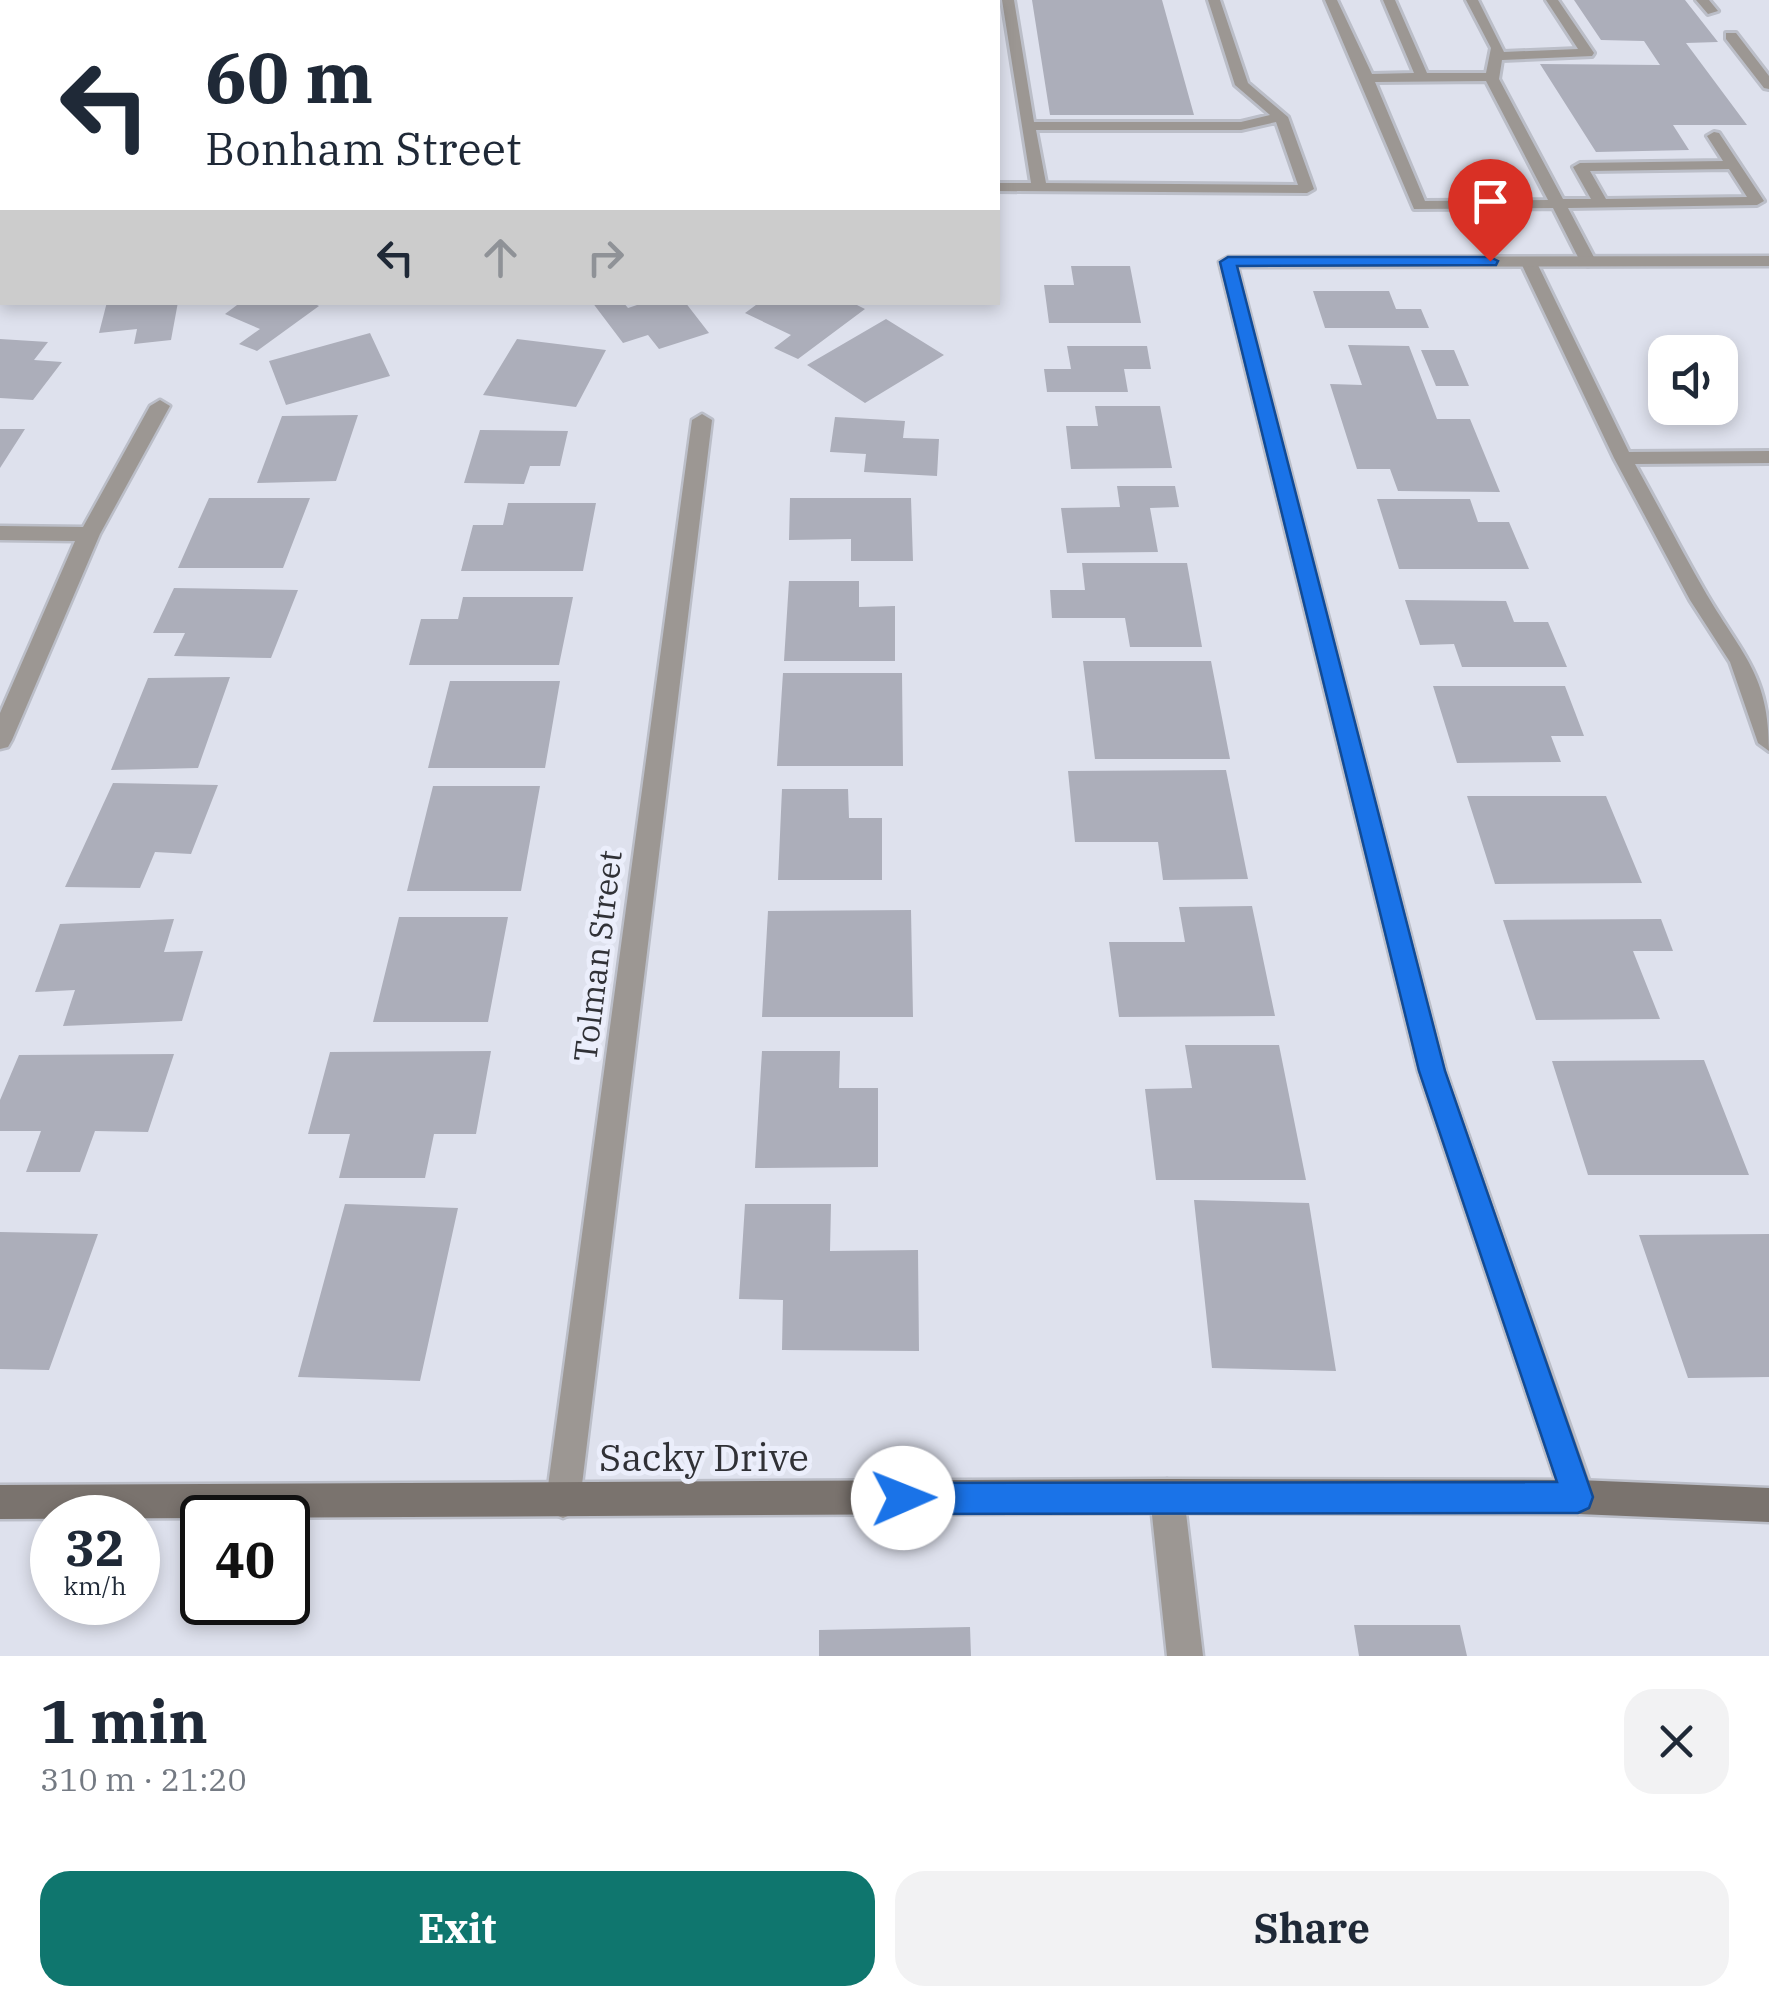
<!DOCTYPE html>
<html lang="en">
<head>
<meta charset="utf-8">
<style>
  body { margin:0; font-family:"IBM Plex Serif",serif; background:#f2f2f3; color:#1f2937; height:100vh; display:flex; flex-direction:column; font-size:38px; white-space:nowrap }
  * { box-sizing:border-box; margin:0 }
  p { font-size:32px; color:#747a83 }
  .icon { flex:none; width:55px; height:55px; fill:none; stroke:currentColor; stroke-width:2; stroke-linecap:round; stroke-linejoin:round }
  .map { position:relative; height:1656px; overflow:hidden }
  .sheet { display:flex; flex-direction:column; background:#fff; flex:1 }
  .sheet>* { flex:none }
  .guide { position:absolute; left:0px; top:0px; width:1000px; height:305px; box-shadow:0 5px 15px #0003; background:#fff; color:#1f2937; overflow:hidden }
  .fabs { position:absolute; left:1648px; top:335px; display:grid; gap:20px }
  .fabs a { display:grid; place-items:center; width:90px; height:90px; border-radius:20px; background:#fff; box-shadow:0 5px 15px #0003; font-size:50px }
  .speed { position:absolute; left:30px; top:1495px; display:flex; gap:20px; font-size:50px; font-weight:700; text-align:center }
  .speed>* { display:grid; place-content:center; width:130px; height:130px; border-radius:50%; background:#fff; box-shadow:0 5px 15px #0003; line-height:1 }
  .speed small { font-size:25px; font-weight:400 }
  .speed .limit { border:5px solid #111; border-radius:15px; background:#fff; color:#111 }
  .pin { position:absolute; display:grid; place-items:center; width:85px; height:85px; color:#fff; margin:-102px -42px; border-radius:50% 50% 50% 0; rotate:-45deg; box-shadow:0 0 10px #0007 }
  .pin .icon { rotate:45deg }
  .me { position:absolute; width:110px; margin:-55px; rotate:89deg; stroke-linejoin:round; filter:drop-shadow(0 0 8px #0008) }
  .turn { display:flex; align-items:center; gap:35px; height:210px; padding:0 40px; font-size:45px }
  .turn .icon { width:130px; height:130px; stroke-width:2.5 }
  .turn b { display:block; font-size:70px; line-height:85px }
  .lanes { display:flex; align-items:center; height:95px; padding:0 40px; background:#0003; justify-content:center; gap:50px; direction:ltr }
  .lanes .off { opacity:.35 }
  .round { display:grid; place-items:center; flex:none; width:105px; height:105px; border-radius:30px; background:#f2f2f3 }
  .summary { display:flex; align-items:center; justify-content:space-between; height:170px; padding:0 40px }
  h1 { font-size:60px; font-weight:700; line-height:75px }
  .button { display:flex; gap:20px; margin-top:auto; padding:20px 40px }
  .button a { flex:1; height:115px; border-radius:30px; background:#0f766e; color:#fff; font-size:40px; font-weight:700; line-height:115px; text-align:center }
  .button a+a { background:#f2f2f3; color:#1f2937 }
  .map>svg:first-child { display:block }
</style>
</head>
<body>
<div class="map">
<svg width="1769" height="1656" viewBox="0 0 1769 1656">
  <rect width="100%" height="100%" fill="#dee1ed"/>
  <!-- building -->
  <path fill="#acaeba" d="M1032 0H1162L1194 115H1050Z
    M1574 0H1685L1718 42 1686 43 1747 125H1673L1689 150 1596 152 1540 64 1660 65 1644 41 1601 40Z
    M1071 266H1130L1141 323H1049L1044 285H1074Z
    M1313 291H1389L1396 309H1421L1429 328H1325Z
    M107 302H178L171 340 134 344 137 329 99 333Z
    M241 302H311L319 306 257 351 239 344 260 329 225 314Z
    M592 302H623L628 308 646 302H685L709 333 659 349 648 335 623 343Z
    M760 302H851L865 309 798 359 774 348 791 335 745 313Z
    M886 319 944 355 865 403 807 365Z
    M370 333 390 376 286 405 269 361Z
    M0 339 48 342 34 360 62 362 33 400 0 398Z
    M517 339 606 350 576 407 483 395Z
    M1348 345 1409 346 1437 419H1470L1500 492 1398 491 1390 469H1357L1330 384 1362 385Z
    M1067 346H1147L1151 369H1124L1128 392H1047L1044 369H1071Z
    M1421 350H1454L1469 386H1436Z
    M1095 406H1160L1172 468 1071 469 1066 426H1098Z
    M358 415 336 481 257 483 282 416Z
    M835 417 905 421 903 438 939 439 937 476 864 472 866 454 830 452Z
    M0 429H25L0 468Z
    M480 430 568 431 560 466H530L524 484 464 483Z
    M1117 486H1175L1179 507 1150 508 1158 552 1067 553 1061 508 1120 507Z
    M209 498H310L283 568H178Z
    M790 498H911L913 561H851V539L789 540Z
    M1377 499H1470L1478 522H1509L1529 569H1399Z
    M508 503H596L583 571H461L473 525H503Z
    M1082 563H1187L1202 647H1130L1125 618H1052L1050 590H1085Z
    M789 581H859V607L895 606V661H784Z
    M174 588 298 590 271 658 174 656 185 633H153Z
    M463 597H573L559 665H409L421 619H458Z
    M1405 600 1506 601 1514 622H1548L1567 667H1462L1454 644 1420 645Z
    M1083 661H1211L1230 759H1095Z
    M783 673H902L903 766H777Z
    M230 677 198 768 111 770 148 678Z
    M450 681H560L545 768H428Z
    M1433 686H1565L1584 736H1551L1561 762 1457 763Z
    M1226 770 1248 879 1163 880 1158 842H1075L1068 771Z
    M113 783 218 785 191 854 155 852 140 888 65 887Z
    M433 786H540L521 891H407Z
    M782 789H848L849 818H882V880H778Z
    M1467 796H1606L1642 883 1495 884Z
    M1252 906 1275 1016 1119 1017 1109 942H1185L1179 907Z
    M911 910 913 1017H762L768 911Z
    M399 917H508L488 1022H373Z
    M174 919 164 952 203 951 182 1021 63 1026 75 990 35 992 60 924Z
    M1661 919 1673 951H1633L1660 1019 1536 1020 1503 920Z
    M1185 1045H1279L1306 1180H1156L1145 1089 1192 1088Z
    M491 1051 476 1134H434L425 1178H339L350 1134H308L330 1052Z
    M762 1051H840L839 1088H878V1167L755 1168Z
    M174 1054 148 1132 95 1131 80 1172H26L41 1131H0V1100L19 1055Z
    M1704 1060 1749 1175H1588L1552 1061Z
    M1194 1200 1309 1203 1336 1371 1212 1368Z
    M345 1204 458 1208 420 1381 298 1377Z
    M745 1204H831L830 1251 918 1250 919 1351 782 1350 783 1300 739 1299Z
    M0 1232 98 1234 49 1370 0 1369Z
    M1769 1234V1377L1688 1378 1639 1235Z
    M1354 1625H1460L1467 1656H1359Z
    M970 1627 971 1656H819V1630Z"/>
  <g fill="none" stroke-linecap="round" stroke-linejoin="round">
    <defs>
      <path id="lane" d="M678 0H690V2H678Z
        M1002 0H1014L1034 122H1241L1270 115 1235 85 1208 0H1220L1248 83 1288 117 1314 189 1307 193 998 191V183H1031ZM1276 122 1298 185 1046 183 1036 130H1241Z
        M1325 0H1337L1372 74 1414 73 1383 0H1395L1427 73H1486L1491 48 1466 0H1478L1504 52 1578 49 1546 0H1558L1594 53 1592 56 1502 60 1499 79 1563 199H1591L1573 167 1580 163 1723 161 1707 136 1714 132 1719 133 1764 201 1757 205 1568 208 1596 261 1588 266 1580 261 1553 208 1414 209ZM1486 81 1548 200 1425 201 1375 82ZM1729 169 1747 197 1606 199 1590 171Z
        M1696 0H1709L1718 11 1708 14Z
        M1726 33H1736L1769 76V89L1764 88 1726 39Z
        M1522 258 1536 261 1629 452 1769 451V463L1635 464C1659 507 1682 552 1707 595 1743 656 1769 675 1769 751L1758 743 1730 662 1690 600 1614 458 1520 261Z"/>
      <path id="street" d="M1769 256V266L1238 267 1446 1071 1595 1497 1590 1509 1578 1514 1566 1509 1561 1497 1418 1071 1219 262 1228 257Z
        M160 400 170 406 100 534 12 740 8 747 0 749V713L75 541 0 540V526L83 527 150 406Z
        M702 414 712 420 580 1501 575 1513 563 1518 551 1513 546 1501 692 420Z
        M1167 1479 1179 1484 1184 1496 1203 1656H1167L1150 1496 1155 1484Z"/>
      <path id="secondary" d="M1167 1479 1578 1480 1769 1488V1522L1578 1514 1167 1513 0 1519V1485Z"/>
    </defs>
    <!-- lane casing -->
    <use href="#lane" stroke="#bbbec8" stroke-width="6"/>
    <!-- street casing -->
    <use href="#street" stroke="#bbbec8" stroke-width="5"/>
    <!-- secondary casing -->
    <use href="#secondary" stroke="#bbbec8" stroke-width="5"/>
    <!-- lane -->
    <use href="#lane" fill="#9c9793" fill-rule="evenodd"/>
    <!-- street -->
    <use href="#street" fill="#9c9793" fill-rule="evenodd"/>
    <!-- secondary -->
    <use href="#secondary" fill="#7a736e" fill-rule="evenodd"/>
  </g>
  <!-- route -->
  <path fill="#1a73e8" stroke="#114b97" stroke-width="2.5" d="M1490 257 1498 261 1496 265 1237 266 1445 1071 1593 1497 1589 1508 1578 1513 903 1514 892 1509 888 1498 892 1488 903 1483 1557 1482 1419 1071 1220 262 1228 257Z"/>
  <g text-anchor="middle" stroke-width="10" stroke-linejoin="round" paint-order="stroke">
    <!-- street labels -->
    <g font-size="32" fill="#303136" stroke="#ebeefb">
      <text transform="translate(598 956) rotate(-83)" y="11">Tolman Street</text>
    </g>
    <!-- near-street labels -->
    <g font-size="38" fill="#303136" stroke="#ebeefb">
      <text x="704" y="1471">Sacky Drive</text>
    </g>
  </g>
</svg>
<div class="fabs">
<a><svg class="icon" aria-label="sound" viewBox="0 0 24 24"><path d="M4 9h4l5-4v14l-5-4H4zM17 9q2 3 0 6"/></svg></a>
</div>
<div class="speed"><div>32<small>km/h</small></div><div class="limit">40</div></div>
<div class="pin" style="left:1490px;top:261px;background:#d93025"><svg class="icon" aria-label="arrive" viewBox="0 0 24 24"><path d="M6 21V4h12l-3 4 3 4H6"/></svg></div>
<svg class="me" style="left:903px;top:1498px" viewBox="-20 -20 40 40"><circle r="19" fill="#fff"/><path d="M0-13L10 11 0 6-10 11z" fill="#1a73e8"/></svg>
<div class="guide">
<div class="turn"><svg class="icon" aria-label="left" viewBox="0 0 24 24"><path d="M17 20v-9H6M10 6l-5 5 5 5"/></svg><div><b>60 m</b>Bonham Street</div></div>
<div class="lanes"><svg class="icon" aria-label="left" viewBox="0 0 24 24"><path d="M17 20v-9H6M10 6l-5 5 5 5"/></svg><svg class="icon off" aria-label="ahead" viewBox="0 0 24 24"><path d="M12 20V5M6 11l6-6 6 6"/></svg><svg class="icon off" aria-label="right" viewBox="0 0 24 24"><path d="M7 20v-9h11M14 6l5 5-5 5"/></svg></div>
</div>
</div>
<section class="sheet">
<div class="summary"><div><h1>1 min</h1><p>310 m · 21:20</p></div><a class="round"><svg class="icon" aria-label="close" viewBox="0 0 24 24"><path d="M6 6l12 12M18 6L6 18"/></svg></a></div>
<div class="button"><a>Exit</a><a>Share</a></div>
</section>
</body>
</html>
